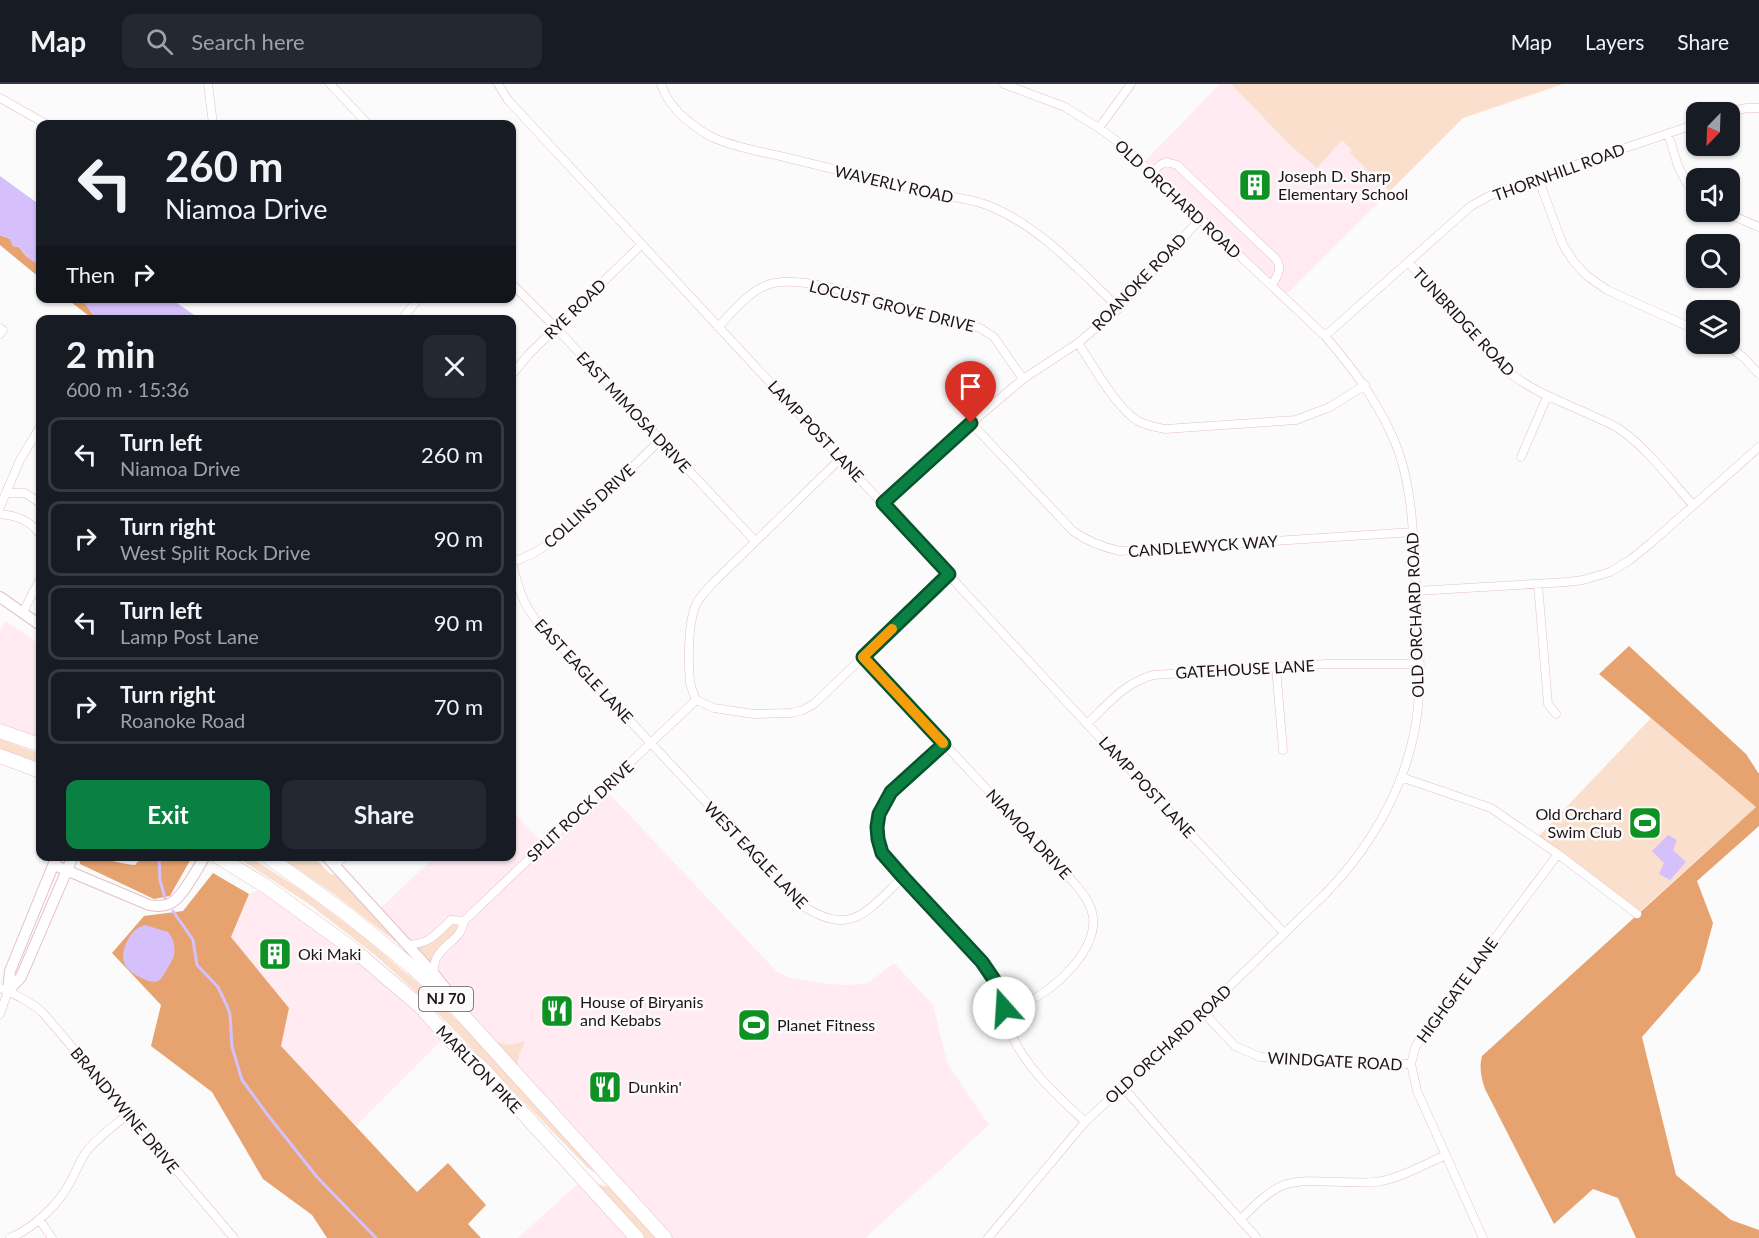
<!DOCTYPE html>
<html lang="en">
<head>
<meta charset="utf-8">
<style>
  body { margin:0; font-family:Lato,sans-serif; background:#242831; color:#f1f3f6; height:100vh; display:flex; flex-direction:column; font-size:22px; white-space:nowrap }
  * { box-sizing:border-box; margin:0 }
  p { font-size:20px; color:#9ea1a6 }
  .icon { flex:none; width:33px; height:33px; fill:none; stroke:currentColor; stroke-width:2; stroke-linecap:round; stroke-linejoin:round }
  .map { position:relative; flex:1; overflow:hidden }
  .side { position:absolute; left:36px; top:231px; width:480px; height:546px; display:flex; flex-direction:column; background:#171b24; border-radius:12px; box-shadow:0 2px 4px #0004 }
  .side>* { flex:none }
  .top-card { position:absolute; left:36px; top:36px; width:480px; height:183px; border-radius:12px; box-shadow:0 2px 4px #0004; background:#171b24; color:#f1f3f6; overflow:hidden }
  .needle { width:39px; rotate:203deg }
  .controls { position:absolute; left:1686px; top:18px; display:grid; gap:12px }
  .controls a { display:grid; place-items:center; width:54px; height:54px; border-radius:12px; background:#171b24; box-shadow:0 2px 4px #0004; font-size:30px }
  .pin { position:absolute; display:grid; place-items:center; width:51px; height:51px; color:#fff; margin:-62px -26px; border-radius:50% 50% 50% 0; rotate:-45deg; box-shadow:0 0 6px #0007 }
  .pin .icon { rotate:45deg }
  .me { position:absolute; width:66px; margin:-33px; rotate:341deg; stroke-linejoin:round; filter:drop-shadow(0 0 4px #0008) }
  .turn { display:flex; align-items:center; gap:21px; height:126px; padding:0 30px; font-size:27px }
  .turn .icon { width:78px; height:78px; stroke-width:2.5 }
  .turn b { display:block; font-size:42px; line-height:51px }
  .then { display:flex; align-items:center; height:57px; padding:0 30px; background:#0003; gap:12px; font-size:22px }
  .round { display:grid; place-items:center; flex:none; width:63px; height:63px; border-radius:12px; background:#242831 }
  .headline { display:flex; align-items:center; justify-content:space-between; height:102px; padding:0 30px }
  h1 { font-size:36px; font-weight:700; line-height:45px }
  .primary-button { display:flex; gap:12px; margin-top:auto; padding:12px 30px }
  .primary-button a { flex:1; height:69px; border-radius:12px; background:#0b8043; color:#fff; font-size:24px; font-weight:700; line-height:69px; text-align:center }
  .primary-button a+a { background:#242831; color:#f1f3f6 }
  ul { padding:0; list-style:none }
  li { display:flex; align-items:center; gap:18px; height:75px; margin:0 12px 9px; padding:0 18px; border:3px solid #363941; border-radius:12px }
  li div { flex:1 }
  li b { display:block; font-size:22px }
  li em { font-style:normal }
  header { display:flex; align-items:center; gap:36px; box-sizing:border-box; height:84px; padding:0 30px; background:#171b24; border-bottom:2px solid #363941 }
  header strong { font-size:28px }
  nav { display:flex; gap:33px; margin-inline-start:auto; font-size:21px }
  .search { width:420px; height:54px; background:#242831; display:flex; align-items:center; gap:15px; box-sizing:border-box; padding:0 21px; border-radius:12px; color:#9ea1a6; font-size:22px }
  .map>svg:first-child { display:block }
</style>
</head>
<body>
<header>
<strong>Map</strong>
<div class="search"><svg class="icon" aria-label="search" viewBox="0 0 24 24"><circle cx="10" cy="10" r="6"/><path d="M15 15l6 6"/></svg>Search here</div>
<nav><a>Map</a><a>Layers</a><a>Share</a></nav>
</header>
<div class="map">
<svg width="1759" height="1154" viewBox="0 0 1759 1154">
  <rect width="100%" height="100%" fill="#fbfbfb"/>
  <!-- built -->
  <path fill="#ffebf1" d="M1220 0H1548L1551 4 1463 34 1284 213 1142 80Z
    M6 537 40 561V653L0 639V545Z
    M604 704 776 887 790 894 828 900 848 901 868 899 894 879 933 921 947 978 989 1041 865 1154H665L433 889 430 857 407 861 376 828 435 773 512 772V727L544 761Z
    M267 803 447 951 356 1042 281 962 289 924 231 853 249 810Z
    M583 1095 637 1154H518Z"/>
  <!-- green -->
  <path fill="#fadfcc" d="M1231 0H1563L1463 34 1390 107 1350 69 1352 66 1342 56 1317 84 1291 62Z
    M1651 634 1756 723 1637 830 1536 755Z
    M0 655 40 670V679L0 665Z
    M237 773H250L304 808 365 854 422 903 482 960 599 1091 588 1084 426 917 375 871 309 820Z
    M280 773H314L330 790 338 791 401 862 334 810Z
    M451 836 464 837 440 869 433 889 407 861 420 860Z
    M525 957 519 971 517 984 495 958 510 961Z
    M597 1100 613 1104 658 1154H643L604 1111Z"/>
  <!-- forest -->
  <path fill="#e7a36f" d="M0 151 10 155 13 162 19 163 26 172 40 181V194L0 161Z
    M67 215H83L93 229 105 235H93Z
    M1629 562 1746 670 1759 690V742L1697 797 1713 839 1700 887 1642 953 1676 1091 1731 1136 1759 1146V1154H1636L1618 1114 1593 1105 1554 1140 1485 1005C1481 993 1479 984 1482 972L1756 723 1599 590Z
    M79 773C100 771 114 779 135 781L142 773H192L170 812 154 815 80 780Z
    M213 789 249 810 231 853 289 924 281 962 417 1108 448 1079 486 1121 468 1140 481 1154H327L312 1131 263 1095 212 1008 151 962 161 921 112 869 144 832 183 827Z"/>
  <!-- water -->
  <path fill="#d5c0fb" d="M0 92 40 121V181L29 175 19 163 13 162 10 155 0 151Z
    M83 215H171L200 235H105L93 229Z
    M1668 751 1677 756 1673 766 1686 778 1670 796 1659 790 1664 779 1652 767Z
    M145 841 168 848C175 856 177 869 171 878 168 883 162 896 158 897 154 899 148 897 144 895 127 888 118 878 126 860 130 850 135 844 145 841Z"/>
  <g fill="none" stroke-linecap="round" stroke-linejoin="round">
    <!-- stream -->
    <path stroke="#d5c0fb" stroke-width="3" d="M83 214 93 229 105 236
      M159 772 160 796 165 814
      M173 827 193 856 197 881 218 903 227 922 230 930 232 963 242 996 267 1030 317 1093 376 1154"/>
    <defs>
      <path id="street" d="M208 0 213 40
        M330 0 368 40
        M498 0 508 16 1087 640 1284 849
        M661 0C668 22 689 40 710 52 729 62 762 68 784 73 837 86 890 99 943 111 959 114 977 116 992 123 1041 144 1080 187 1119 224
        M0 14 46 40
        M1729 28 1747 24H1759
        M1099 44 1131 0
        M1668 50 1678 82 1686 98 1696 109
        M1152 89 1160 81 1166 78 1177 81 1276 175C1283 185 1277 192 1272 201
        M1538 94 1563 161 1574 178 1586 191 1607 206 1696 246
        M1724 128 1759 143
        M1408 178 1511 290C1536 309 1565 319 1593 332 1603 337 1614 340 1622 347 1649 366 1671 397 1693 421
        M512 200 556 244 755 457
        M401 236 419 214
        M718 243C734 227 748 207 770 200 797 191 855 210 882 217 915 226 947 234 980 244L994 253 1023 295
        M0 244 3 246 0 250
        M1325 252 1471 122 1489 112 1557 87 1696 40
        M1078 259C1093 281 1116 324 1138 337 1147 342 1156 343 1165 345L1296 336 1330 323 1365 301
        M1725 260 1743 273 1759 290
        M512 291 528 271 641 161
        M971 339 1073 447C1088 458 1102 463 1120 467L1413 448
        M1521 373 1547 313
        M6 409H25L40 419
        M883 419 971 339 1023 295 1078 259 1119 224 1200 135
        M0 423 20 376 40 343
        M0 430C18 432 29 436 40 450
        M512 478C518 501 521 517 536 536L803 822C852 854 868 826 903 793
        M512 478C548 467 573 440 600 414 620 395 640 376 660 356
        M1538 500 1548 620 1556 630
        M1416 507 1567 498 1583 496 1610 488 1630 476 1651 459 1759 363
        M23 528 40 495
        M863 573 1069 793C1079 805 1091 817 1093 833 1097 867 1055 905 1027 918 1020 921 1012 922 1004 924
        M1276 583 1283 666
        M696 616 714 624 754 630 791 629 803 626 814 620 949 490
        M696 616C694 610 691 604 690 598 688 579 688 541 695 523 699 512 708 505 715 497L841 374
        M1087 640C1109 619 1123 600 1153 591L1327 580H1420
        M944 660C921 680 879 710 877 742 877 750 879 762 882 769 889 781 902 793 912 803 935 827 959 851 981 876 1001 899 1000 920 1010 947 1025 984 1057 1011 1085 1038
        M1401 693 1491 724 1558 770 1637 830
        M334 782 345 772
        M407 861C430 860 435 851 451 836L464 837
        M433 889C434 885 434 880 436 875 444 858 460 858 464 837L696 616
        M0 904C16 911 32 918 44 930L234 1154
        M1203 928 1235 962 1260 973 1411 980
        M0 930 8 907
        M1122 1002 1162 1048 1257 1154
        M39 1135 52 1154
        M1240 1136C1281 1094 1286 1096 1344 1098 1356 1098 1369 1100 1381 1097 1403 1093 1425 1080 1446 1071
        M10 1154C35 1143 58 1121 71 1097 76 1087 80 1077 86 1068 98 1053 114 1042 128 1030
        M988 1154 1085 1038 1203 928 1325 810C1374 760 1411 694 1418 623 1422 581 1418 538 1416 496 1413 453 1413 408 1398 366 1382 323 1355 287 1325 252L1122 61 1099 44 1065 23 1004 0
        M1483 1154 1417 1007 1411 980 1415 964 1423 950 1558 770"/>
      <path id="secondary" d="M0 513 40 541
        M326 772 433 889 454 915
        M54 781 149 821C156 822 162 823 169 820 182 815 197 785 205 772
        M8 907 21 893 73 772
        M8 907 10 887 57 772"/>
      <path id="highway" d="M0 647 40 661
        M0 672 40 687
        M217 772 267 803 354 866 421 923 452 958 482 984 637 1154
        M267 772 348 831 412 883 458 926 665 1154"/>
    </defs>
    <!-- street casing -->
    <use href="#street" stroke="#e5bfc9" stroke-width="9"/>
    <!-- secondary casing -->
    <use href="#secondary" stroke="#e5bfc9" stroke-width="12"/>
    <!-- highway casing -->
    <use href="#highway" stroke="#e5bfc9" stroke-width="15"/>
    <!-- street -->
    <use href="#street" stroke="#fff" stroke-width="8"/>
    <!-- secondary -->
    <use href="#secondary" stroke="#fff" stroke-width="10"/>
    <!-- highway -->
    <use href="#highway" stroke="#fff" stroke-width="14"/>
  </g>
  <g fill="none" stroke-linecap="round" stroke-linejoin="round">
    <defs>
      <path id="route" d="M971 339 883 419 949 490 863 573 944 660 891 708 879 730 877 743 878 755 882 769 903 793 982 878 997 900 1004 924"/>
    </defs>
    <!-- route casing -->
    <use href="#route" stroke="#07532c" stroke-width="15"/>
    <!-- route -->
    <use href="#route" stroke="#0b8043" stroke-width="10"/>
    <!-- slow -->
    <path stroke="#f59e0b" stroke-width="10" d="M892 545 863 573 943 659"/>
  </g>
  <!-- icons -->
  <defs>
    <symbol id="building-square" viewBox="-11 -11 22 22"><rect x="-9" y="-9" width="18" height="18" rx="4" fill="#0d9223" stroke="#fbfbfb"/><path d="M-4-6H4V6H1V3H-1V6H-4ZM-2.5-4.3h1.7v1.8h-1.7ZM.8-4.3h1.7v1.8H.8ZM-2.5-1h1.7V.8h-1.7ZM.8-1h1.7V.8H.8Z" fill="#fff"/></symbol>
    <symbol id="stadium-square" viewBox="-11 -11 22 22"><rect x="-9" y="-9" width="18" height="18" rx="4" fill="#0d9223" stroke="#fbfbfb"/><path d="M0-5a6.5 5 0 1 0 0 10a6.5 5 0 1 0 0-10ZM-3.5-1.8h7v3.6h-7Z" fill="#fff"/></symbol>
    <symbol id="restaurant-square" viewBox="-11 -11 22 22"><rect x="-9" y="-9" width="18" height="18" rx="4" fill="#0d9223" stroke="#fbfbfb"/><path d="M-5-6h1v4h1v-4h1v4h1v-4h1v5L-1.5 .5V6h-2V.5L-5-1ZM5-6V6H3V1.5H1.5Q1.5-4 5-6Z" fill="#fff"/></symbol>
  </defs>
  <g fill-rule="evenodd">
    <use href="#building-square" x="1236" y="82" width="38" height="38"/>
    <use href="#stadium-square" x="1626" y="720" width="38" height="38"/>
    <use href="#building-square" x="256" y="851" width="38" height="38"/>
    <use href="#restaurant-square" x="538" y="908" width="38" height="38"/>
    <use href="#stadium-square" x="735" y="922" width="38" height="38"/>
    <use href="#restaurant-square" x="586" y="984" width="38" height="38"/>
  </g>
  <g text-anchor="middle" stroke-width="5" stroke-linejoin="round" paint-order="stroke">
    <!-- shield labels -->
    <rect fill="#fbfbfb" stroke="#61585b" stroke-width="1.5" x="419" y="903" width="54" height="24" rx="4.5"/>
    <g font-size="15" font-weight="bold" fill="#1f1216">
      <text x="446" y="920">NJ 70</text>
    </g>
    <!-- street labels -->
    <g font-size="16" fill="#1f1216" stroke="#fbfbfb">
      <text transform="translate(1559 88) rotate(-20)" y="6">THORNHILL ROAD</text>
      <text transform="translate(894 100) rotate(13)" y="6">WAVERLY ROAD</text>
      <text transform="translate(1178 115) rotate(43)" y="6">OLD ORCHARD ROAD</text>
      <text transform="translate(1139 198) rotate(-46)" y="6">ROANOKE ROAD</text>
      <text transform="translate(892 222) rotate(14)" y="6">LOCUST GROVE DRIVE</text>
      <text transform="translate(575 225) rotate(-44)" y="6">RYE ROAD</text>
      <text transform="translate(1464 238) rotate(47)" y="6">TUNBRIDGE ROAD</text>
      <text transform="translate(634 328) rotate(47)" y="6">EAST MIMOSA DRIVE</text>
      <text transform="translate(816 347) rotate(47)" y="6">LAMP POST LANE</text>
      <text transform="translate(589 422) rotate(-42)" y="6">COLLINS DRIVE</text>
      <text transform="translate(1203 462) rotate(-4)" y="6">CANDLEWYCK WAY</text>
      <text transform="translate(1415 531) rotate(-92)" y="6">OLD ORCHARD ROAD</text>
      <text transform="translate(1245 585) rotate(-3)" y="6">GATEHOUSE LANE</text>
      <text transform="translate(584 587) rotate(47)" y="6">EAST EAGLE LANE</text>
      <text transform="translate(1147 703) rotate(47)" y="6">LAMP POST LANE</text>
      <text transform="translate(580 727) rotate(-43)" y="6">SPLIT ROCK DRIVE</text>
      <text transform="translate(1029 750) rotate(47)" y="6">NIAMOA DRIVE</text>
      <text transform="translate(756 771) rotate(46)" y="6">WEST EAGLE LANE</text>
      <text transform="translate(1457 906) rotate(-54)" y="6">HIGHGATE LANE</text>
      <text transform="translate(1168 960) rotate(-43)" y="6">OLD ORCHARD ROAD</text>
      <text transform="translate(1335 977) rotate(3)" y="6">WINDGATE ROAD</text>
      <text transform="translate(479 985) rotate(46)" y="6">MARLTON PIKE</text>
      <text transform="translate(125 1026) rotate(50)" y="6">BRANDYWINE DRIVE</text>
    </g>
    <!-- poi labels -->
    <g font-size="16" fill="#1f1216" stroke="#fbfbfb" text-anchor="start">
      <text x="1278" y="98">Joseph D. Sharp<tspan x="1278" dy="18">Elementary School</tspan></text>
      <text x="1622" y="736" text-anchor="end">Old Orchard<tspan x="1622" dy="18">Swim Club</tspan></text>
      <text x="298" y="876">Oki Maki</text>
      <text x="580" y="924">House of Biryanis<tspan x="580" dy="18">and Kebabs</tspan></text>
      <text x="777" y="947">Planet Fitness</text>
      <text x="628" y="1009">Dunkin'</text>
    </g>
  </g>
</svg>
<div class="controls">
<a><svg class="needle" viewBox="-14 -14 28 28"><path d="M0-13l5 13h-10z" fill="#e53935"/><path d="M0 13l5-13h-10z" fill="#9ea1a6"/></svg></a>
<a><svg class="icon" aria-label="sound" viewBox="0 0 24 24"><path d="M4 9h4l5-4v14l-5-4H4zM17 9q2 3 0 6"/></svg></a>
<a><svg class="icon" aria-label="search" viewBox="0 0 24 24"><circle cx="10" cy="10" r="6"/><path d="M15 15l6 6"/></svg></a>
<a><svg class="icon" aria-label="layers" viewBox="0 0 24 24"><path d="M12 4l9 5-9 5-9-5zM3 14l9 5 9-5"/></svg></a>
</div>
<div class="pin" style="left:971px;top:339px;background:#d93025"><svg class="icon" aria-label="arrive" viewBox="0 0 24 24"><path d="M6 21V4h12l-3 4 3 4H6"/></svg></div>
<svg class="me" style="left:1004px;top:924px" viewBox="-20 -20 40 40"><circle r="19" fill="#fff"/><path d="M0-13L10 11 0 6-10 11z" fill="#0b8043"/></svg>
<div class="top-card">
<div class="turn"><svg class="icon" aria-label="left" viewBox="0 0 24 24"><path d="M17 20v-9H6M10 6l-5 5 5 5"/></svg><div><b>260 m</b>Niamoa Drive</div></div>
<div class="then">Then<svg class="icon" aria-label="right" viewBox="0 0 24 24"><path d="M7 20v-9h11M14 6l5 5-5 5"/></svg></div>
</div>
<section class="side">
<div class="headline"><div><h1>2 min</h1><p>600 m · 15:36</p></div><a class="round"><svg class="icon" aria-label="close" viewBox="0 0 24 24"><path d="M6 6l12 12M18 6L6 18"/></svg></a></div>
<ul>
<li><svg class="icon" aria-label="left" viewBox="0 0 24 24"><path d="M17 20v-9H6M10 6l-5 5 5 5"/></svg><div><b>Turn left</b><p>Niamoa Drive</p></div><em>260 m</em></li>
<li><svg class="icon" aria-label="right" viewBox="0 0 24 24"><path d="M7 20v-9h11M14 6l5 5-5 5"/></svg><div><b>Turn right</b><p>West Split Rock Drive</p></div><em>90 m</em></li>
<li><svg class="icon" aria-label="left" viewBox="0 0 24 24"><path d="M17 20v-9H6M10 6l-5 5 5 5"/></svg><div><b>Turn left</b><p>Lamp Post Lane</p></div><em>90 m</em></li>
<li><svg class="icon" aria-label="right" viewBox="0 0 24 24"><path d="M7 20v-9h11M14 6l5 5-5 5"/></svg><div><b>Turn right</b><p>Roanoke Road</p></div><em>70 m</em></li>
</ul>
<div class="primary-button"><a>Exit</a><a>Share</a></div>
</section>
</div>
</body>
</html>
